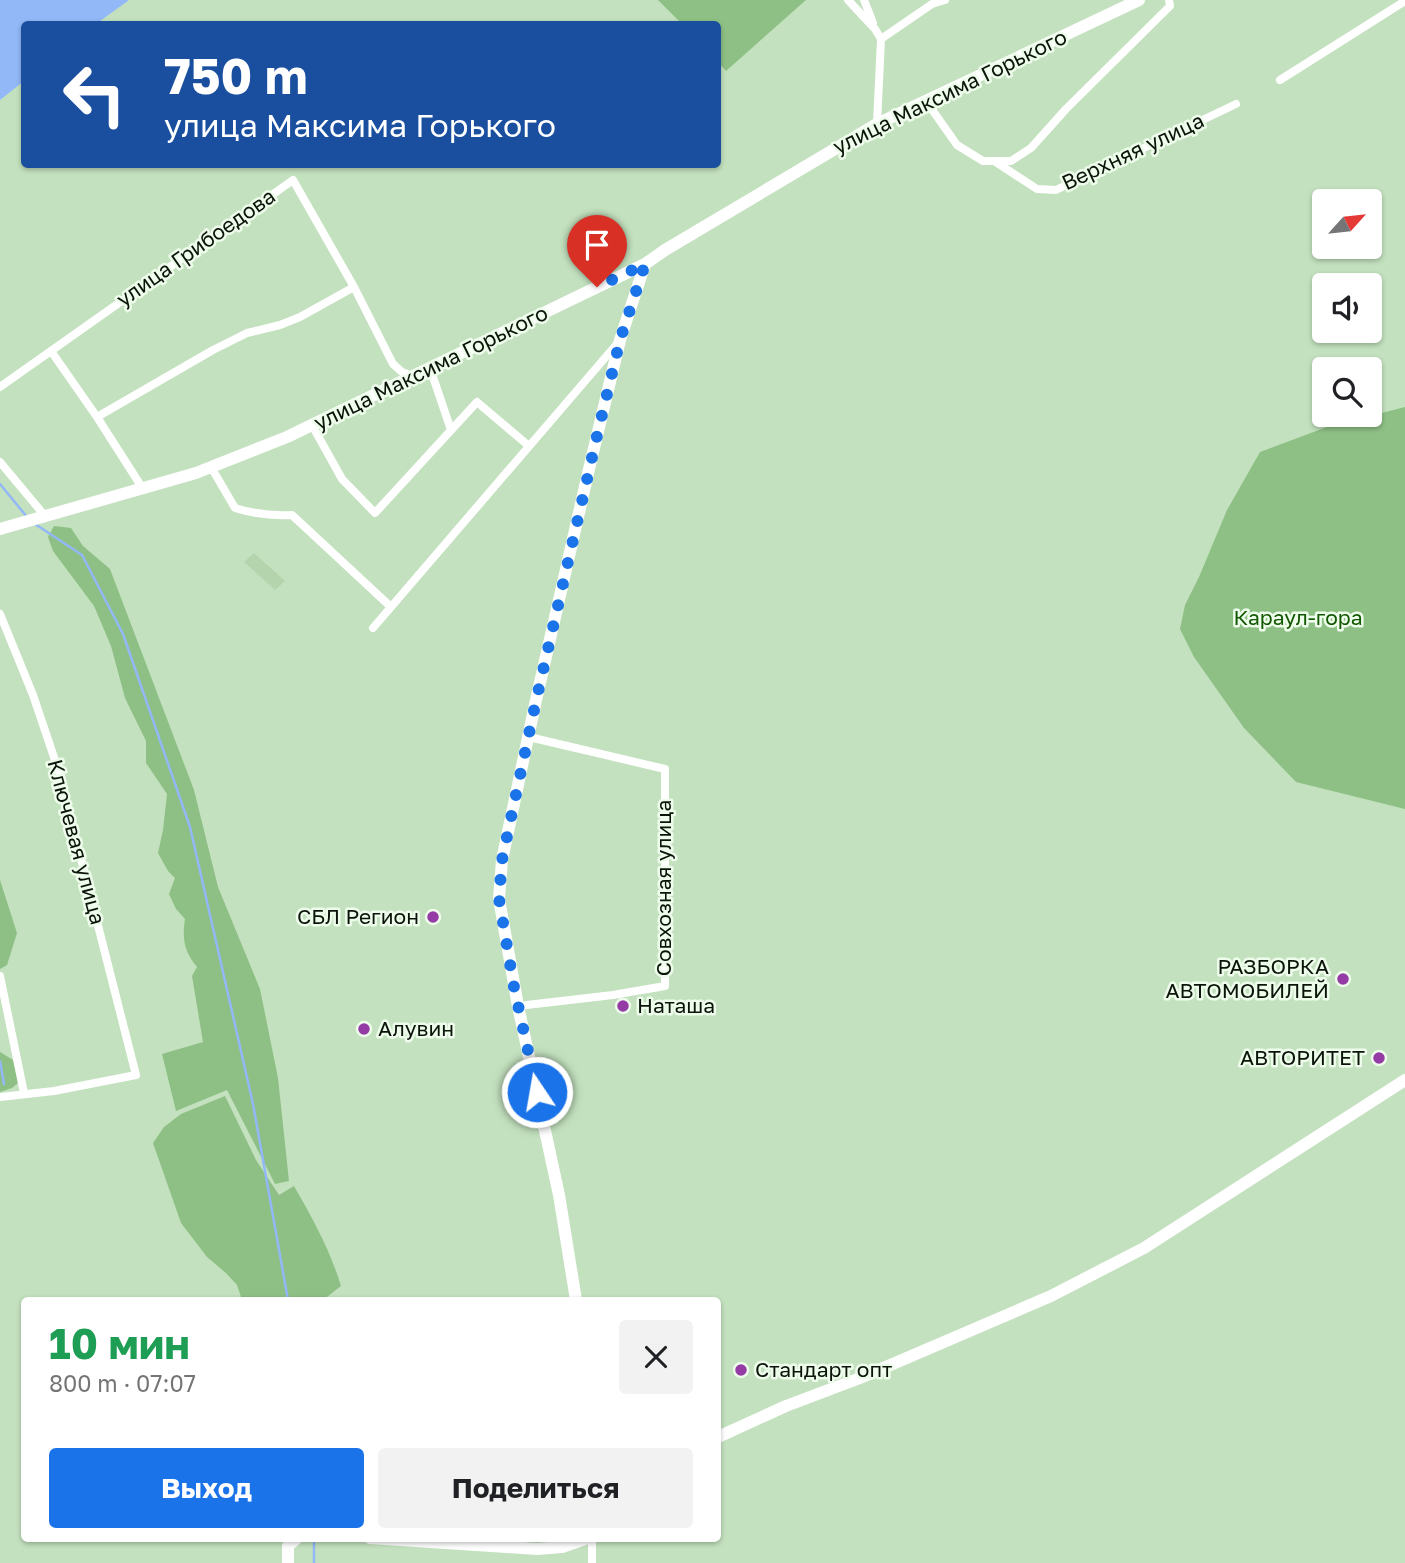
<!DOCTYPE html>
<html lang="ru">
<head>
<meta charset="utf-8">
<style>
  body { margin:0; font-family:"Golos Text",sans-serif; background:#f2f2f2; color:#202124; height:100vh; display:flex; flex-direction:column; font-size:26px; white-space:nowrap }
  * { box-sizing:border-box; margin:0 }
  p { font-size:23px; color:#757577 }
  .icon { flex:none; width:38px; height:38px; fill:none; stroke:currentColor; stroke-width:2; stroke-linecap:round; stroke-linejoin:round }
  .map { position:relative; flex:1; overflow:hidden }
  .side { position:absolute; left:21px; top:1297px; width:700px; height:245px; display:flex; flex-direction:column; background:#fff; border-radius:7px; box-shadow:0 2px 5px #0004 }
  .side>* { flex:none }
  .guide { position:absolute; left:21px; top:21px; width:700px; height:147px; border-radius:7px; box-shadow:0 2px 5px #0004; background:#1a4fa0; color:#fff; overflow:hidden }
  .needle { width:46px; rotate:63deg }
  .controls { position:absolute; left:1312px; top:189px; display:grid; gap:14px }
  .controls a { display:grid; place-items:center; width:70px; height:70px; border-radius:7px; background:#fff; box-shadow:0 2px 5px #0004; font-size:35px }
  .pin { position:absolute; display:grid; place-items:center; width:60px; height:60px; color:#fff; margin:-72px -30px; border-radius:50% 50% 50% 0; rotate:-45deg; box-shadow:0 0 7px #0007 }
  .pin .icon { rotate:45deg }
  .me { position:absolute; width:77px; margin:-38px; rotate:348deg; stroke-linejoin:round; filter:drop-shadow(0 0 5px #0008) }
  .turn { display:flex; align-items:center; gap:24px; height:147px; padding:0 28px; font-size:32px }
  .turn .icon { width:91px; height:91px; stroke-width:2.5 }
  .turn b { display:block; font-size:49px; line-height:60px }
  .round { display:grid; place-items:center; flex:none; width:74px; height:74px; border-radius:7px; background:#f2f2f2 }
  .summary { display:flex; align-items:center; justify-content:space-between; height:119px; padding:0 28px }
  h1 { font-size:42px; font-weight:700; line-height:52px; color:#1e9e55 }
  .button { display:flex; gap:14px; margin-top:auto; padding:14px 28px }
  .button a { flex:1; height:80px; border-radius:7px; background:#1a73e8; color:#fff; font-size:28px; font-weight:700; line-height:80px; text-align:center }
  .button a+a { background:#f2f2f2; color:#202124 }
  .map>svg:first-child { display:block }
</style>
</head>
<body>
<div class="map">
<svg width="1405" height="1563" viewBox="0 0 1405 1563">
  <rect width="100%" height="100%" fill="#c3e1be"/>
  <!-- built -->
  <path fill="#b3d4ad" d="M254 553 285 581 275 590 244 562Z"/>
  <!-- green -->
  <path fill="#8ec085" d="M658 0H806L726 71 718 62V24H682Z
    M1405 407V809L1296 782 1244 728 1194 657 1180 629 1185 605 1199 577 1227 510 1260 452 1327 427Z
    M54 526 71 528 83 546 110 569 194 790 218 887 260 989 278 1078 289 1181 275 1184 227 1090 176 1111 162 1054 203 1042 192 976 197 967C184 951 182 939 185 919L176 909 169 894 175 878 168 871 158 853 163 830 167 794 146 763V741L125 698 111 646 94 606 53 551 48 537Z
    M0 880 17 933 7 965 0 969Z
    M0 1052 13 1060 18 1083 12 1088 0 1092Z
    M225 1096 256 1160 279 1195 294 1186C313 1219 330 1250 341 1286L323 1300H242L237 1285 226 1273 207 1257 181 1223 153 1143 164 1127 181 1114Z"/>
  <!-- water -->
  <path fill="#92b8f7" d="M0 0H129L96 24H24V81L0 100Z"/>
  <g fill="none" stroke-linecap="round" stroke-linejoin="round">
    <!-- stream -->
    <path stroke="#92b8f7" stroke-width="2.5" d="M0 484 27 517
      M35 524 82 555 123 634 190 827 253 1104 288 1300
      M0 1061 4 1084
      M314 1563V1543"/>
    <!-- street -->
    <path stroke="#fff" stroke-width="8" d="M848 0 875 29 881 39 877 124
      M864 0 873 23
      M881 39 932 4 945 0
      M1280 80 1405 1
      M926 101 957 145 983 161H1011L1031 148 1066 109 1170 6 1169 0
      M994 161 1037 189 1056 190 1236 104
      M51 351 97 417 143 489
      M430 368 451 430
      M0 387 293 180 354 287 393 364 402 372 413 376
      M97 417 213 350 247 333 280 325 300 317 354 287
      M312 425 342 479 375 513 477 402 529 446
      M0 462 45 516
      M211 467 235 508C254 514 271 516 292 515L391 607
      M0 614 33 695 59 772 136 1075 54 1091 0 1097
      M373 628 616 345
      M0 976 24 1093
      M518 1006 613 995 665 986V769L529 737
      M592 1538V1563"/>
    <!-- secondary -->
    <path stroke="#fff" stroke-width="12" d="M0 529 196 473 287 437 645 264 665 250 877 124 1139 0
      M576 1300 559 1195 518 1006 499 899 502 860 536 700 589 469 620 340 645 264
      M718 1437 786 1406 860 1378 1051 1296 1144 1248 1405 1080
      M370 1538 537 1549 562 1547 588 1538
      M288 1563V1546L297 1538"/>
  </g>
  <g fill="none" stroke-linecap="round" stroke-linejoin="round">
    <!-- route -->
    <path stroke="#1a73e8" stroke-width="12" stroke-dasharray="0 21.6" d="M537 1092 514 987 499 899 502 860 536 701 597 436 620 340 645 264 597 287"/>
  </g>
  <!-- markers -->
  <g fill="#953ba6" stroke="#eefdeb" stroke-width="2.5">
    <circle cx="433" cy="917" r="7"/>
    <circle cx="1343" cy="979" r="7"/>
    <circle cx="623" cy="1006" r="7"/>
    <circle cx="364" cy="1029" r="7"/>
    <circle cx="1379" cy="1058" r="7"/>
    <circle cx="741" cy="1370" r="7"/>
  </g>
  <g text-anchor="middle" stroke-width="5" stroke-linejoin="round" paint-order="stroke">
    <!-- street labels -->
    <g font-size="21" fill="#0a1409" stroke="#eefdeb">
      <text transform="translate(950 92) rotate(-26)" y="7">улица Максима Горького</text>
      <text transform="translate(1133 152) rotate(-25)" y="7">Верхняя улица</text>
      <text transform="translate(196 248) rotate(-35)" y="7">улица Грибоедова</text>
      <text transform="translate(431 368) rotate(-26)" y="7">улица Максима Горького</text>
      <text transform="translate(76 842) rotate(75)" y="7">Ключевая улица</text>
      <text transform="translate(664 888) rotate(-90)" y="7">Совхозная улица</text>
    </g>
    <!-- park labels -->
    <g font-size="21" fill="#125701" stroke="#eefdeb">
      <text x="1298" y="625">Караул-гора</text>
    </g>
    <!-- poi labels -->
    <g font-size="21" fill="#0a1409" stroke="#eefdeb" text-anchor="end">
      <text x="419" y="924">СБЛ Регион</text>
      <text x="1329" y="974">РАЗБОРКА<tspan x="1329" dy="24">АВТОМОБИЛЕЙ</tspan></text>
      <text x="637" y="1013" text-anchor="start">Наташа</text>
      <text x="378" y="1036" text-anchor="start">Алувин</text>
      <text x="1365" y="1065">АВТОРИТЕТ</text>
      <text x="755" y="1377" text-anchor="start">Стандарт опт</text>
    </g>
  </g>
</svg>
<div class="controls">
<a><svg class="needle" viewBox="-14 -14 28 28"><path d="M0-13l5 13h-10z" fill="#e53935"/><path d="M0 13l5-13h-10z" fill="#757577"/></svg></a>
<a><svg class="icon" aria-label="sound" viewBox="0 0 24 24"><path d="M4 9h4l5-4v14l-5-4H4zM17 9q2 3 0 6"/></svg></a>
<a><svg class="icon" aria-label="search" viewBox="0 0 24 24"><circle cx="10" cy="10" r="6"/><path d="M15 15l6 6"/></svg></a>
</div>
<div class="pin" style="left:597px;top:287px;background:#d93025"><svg class="icon" aria-label="arrive" viewBox="0 0 24 24"><path d="M6 21V4h12l-3 4 3 4H6"/></svg></div>
<svg class="me" style="left:537px;top:1092px" viewBox="-20 -20 40 40"><circle r="17" fill="#1a73e8" stroke="#fff" stroke-width="3"/><path d="M0-11L8 9 0 5-8 9z" fill="#fff"/></svg>
<div class="guide">
<div class="turn"><svg class="icon" aria-label="left" viewBox="0 0 24 24"><path d="M17 20v-9H6M10 6l-5 5 5 5"/></svg><div><b>750 m</b>улица Максима Горького</div></div>
</div>
<section class="side">
<div class="summary"><div><h1>10 мин</h1><p>800 m · 07:07</p></div><a class="round"><svg class="icon" aria-label="close" viewBox="0 0 24 24"><path d="M6 6l12 12M18 6L6 18"/></svg></a></div>
<div class="button"><a>Выход</a><a>Поделиться</a></div>
</section>
</div>
</body>
</html>
